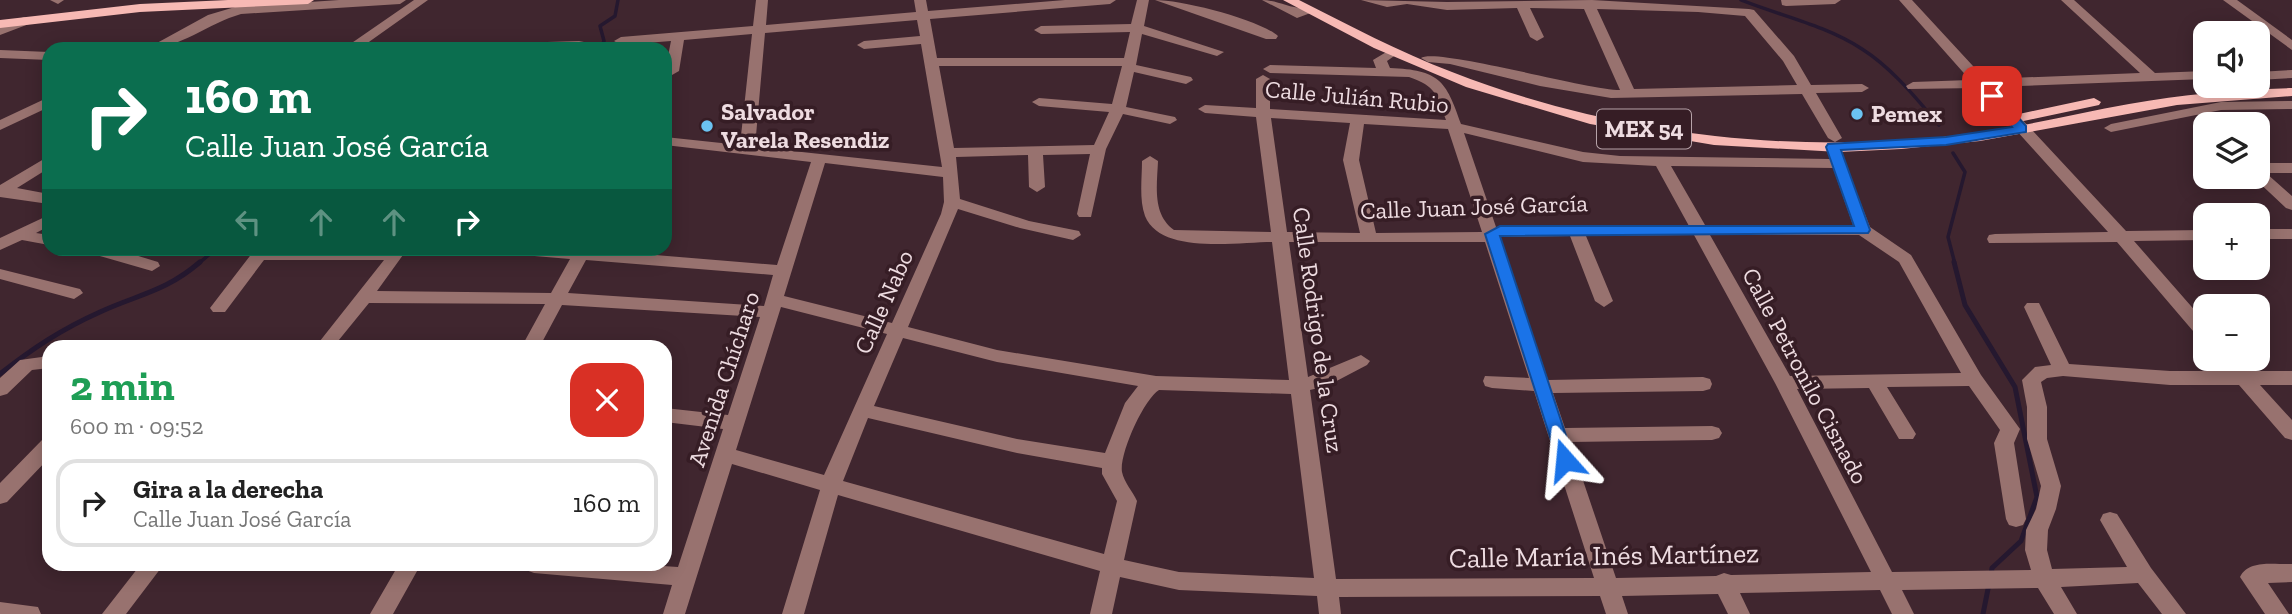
<!DOCTYPE html>
<html lang="es">
<head>
<meta charset="utf-8">
<style>
  body { margin:0; font-family:"Zilla Slab",serif; background:#f6f6f6; color:#222; height:100vh; display:flex; flex-direction:column; font-size:26px; white-space:nowrap }
  * { box-sizing:border-box; margin:0 }
  p { font-size:23px; color:#767676 }
  .icon { flex:none; width:38px; height:38px; fill:none; stroke:currentColor; stroke-width:2; stroke-linecap:round; stroke-linejoin:round }
  .map { position:relative; flex:1; overflow:hidden }
  .drawer { position:absolute; left:42px; top:340px; width:630px; height:231px; display:flex; flex-direction:column; background:#fff; border-radius:21px; box-shadow:0 4px 18px #0003 }
  .drawer>* { flex:none }
  .top-card { position:absolute; left:42px; top:42px; width:630px; height:214px; border-radius:21px; box-shadow:0 4px 18px #0003; background:#0b6e4f; color:#fff; overflow:hidden }
  .fabs { position:absolute; left:2193px; top:21px; display:grid; gap:14px }
  .fabs a { display:grid; place-items:center; width:77px; height:77px; border-radius:14px; background:#fff; box-shadow:0 4px 18px #0003; font-size:35px }
  .pin { position:absolute; display:grid; place-items:center; width:60px; height:60px; color:#fff; margin:-30px; border-radius:14px; box-shadow:0 4px 10px #0006 }
  .me { position:absolute; width:77px; margin:-38px; rotate:342deg; stroke-linejoin:round; filter:drop-shadow(0 0 5px #0008) }
  .turn { display:flex; align-items:center; gap:24px; height:147px; padding:0 28px; font-size:32px }
  .turn .icon { width:91px; height:91px; stroke-width:2.5 }
  .turn b { display:block; font-size:49px; line-height:60px }
  .lanes { display:flex; align-items:center; height:66px; padding:0 28px; background:#0003; justify-content:center; gap:35px; direction:ltr }
  .lanes .off { opacity:.35 }
  .round { display:grid; place-items:center; flex:none; width:74px; height:74px; border-radius:21px; background:#f6f6f6 }
  .overview { display:flex; align-items:center; justify-content:space-between; height:119px; padding:0 28px }
  h1 { font-size:42px; font-weight:800; line-height:52px; color:#1e9e55 }
  ul { padding:0; list-style:none }
  li { display:flex; align-items:center; gap:21px; height:88px; margin:0 14px 10px; padding:0 14px; border:4px solid #e0e0e0; border-radius:21px }
  li div { flex:1 }
  li b { display:block; font-size:26px }
  li em { font-style:normal }
  .map>svg:first-child { display:block }
</style>
</head>
<body>
<div class="map">
<svg width="2292" height="614" viewBox="0 0 2292 614">
  <rect width="100%" height="100%" fill="#40262f"/>
  <g fill="none" stroke-linecap="round" stroke-linejoin="round">
    <!-- stream-far1 -->
    <path stroke="#25182f" stroke-width="3.5" d="M1741 0C1781 16 1825 25 1862 49 1892 68 1916 98 1939 125
      M600 49 604 41 600 26 615 16 618 0
      M1953 153 1965 172 1948 237 1955 264
      M198 264 217 248"/>
    <!-- stream -->
    <path stroke="#25182f" stroke-width="5" d="M1954 262 1965 305 2015 387 2037 497 2021 541 1992 568 1991 576
      M0 374C33 348 62 329 100 312 139 294 165 292 200 262
      M1983 614 1989 584"/>
    <!-- minor -->
    <path fill="#98726f" fill-rule="evenodd" d="M50 0H64L58 4Z
      M339 0H406L400 4 241 14C209 23 179 49 146 49L208 15 235 7Z
      M414 0H428L359 49H343Z
      M756 0H768L766 25 916 12 914 0H926L928 11 1065 0H1116L1110 4 930 19 937 58H1124L1130 32 1041 34 1034 30 1041 26 1131 24 1137 0H1149L1144 26 1224 52 1217 56 1142 34 1136 65 1191 77 1193 80 1186 84 1134 72 1126 107 1175 117 1177 120 1170 124 1123 114 1106 149 1091 217H1079L1077 214 1090 154 1043 155 1045 187 1037 192 1029 187 1028 155 956 157 960 199 1029 221 1079 231 1081 235 1073 240 1020 228 958 209 908 327 997 350 1156 376 1289 380 1272 242C1237 242 1161 255 1145 216 1139 199 1142 179 1142 161L1150 156 1158 161C1157 186 1152 214 1174 230L1271 232 1256 117 1205 113 1198 109 1205 105 1256 108V79L1263 75 1270 79V109L1446 120C1437 95 1436 86 1409 77L1270 73 1263 69 1270 65 1376 68 1373 60 1393 48 1400 52 1387 61 1390 68C1439 70 1446 80 1461 124L1583 152 1620 156 1830 159 1831 153H1841L1870 227 1911 255 1981 375 2020 429 2014 443 2026 519 2023 525 2016 527 2009 525 2006 519 1994 443 2000 430 1969 386 1887 387 1916 434 1913 439H1899L1869 388 1797 389 1892 572 2031 570 2025 550 2026 530 2036 509 2041 486 2027 439V407L2022 380 2035 367 2051 365 2024 307 2027 303H2039L2069 364 2170 371H2227L2218 359H2237L2249 371H2292V385H2260L2292 420V440L2285 438 2239 385H2170L2063 376 2047 378 2041 382 2047 407V439L2061 486 2056 509 2048 530 2047 550 2052 569 2127 567 2100 520 2103 514 2110 512 2117 514 2151 568 2186 614H2162L2138 583 2061 587 2077 614H2054L2038 588 1902 590 1914 614H1892L1880 590 1740 593 1750 614H1728L1718 594 1622 596 1628 614H1606L1600 596 1339 597 1341 614H1319L1317 596 1179 590 1120 577 1112 614H1090L1100 571 838 495 804 614H782L820 490 732 464 685 614H663L672 585 534 573 526 570 523 564H632L678 567 723 429 665 422V408L728 415 760 317 562 305 540 346H522L545 304 369 303 334 346H316L384 260H264L225 312H213L210 308 256 248H408L377 291 551 293 570 259 499 253 491 248H570L777 265 811 162 665 145V137L740 145 752 34 684 40 679 71 672 75 665 71 671 41 621 45 614 41 621 37 753 26ZM917 20 920 36 864 41 857 45 864 49 921 44 942 167 755 147 765 33ZM939 66H1122L1112 104 1039 98 1032 102 1039 106 1109 112 1094 145 954 148ZM1271 118 1350 123 1343 160 1360 233 1287 232ZM1364 124 1448 129 1482 232 1376 233 1359 160ZM1464 133 1583 162 1656 166 1689 226 1496 227ZM825 163 943 177 944 202 941 214 892 323 784 296ZM1671 166 1833 168 1853 225H1705ZM1694 235 1775 383 1871 572 1731 575 1724 573 1716 576 1616 578 1570 442 1712 440 1719 438 1722 433 1719 428 1712 426 1565 428 1553 393 1703 391 1710 389 1712 384 1710 379 1703 377 1548 380 1500 237 1570 236 1595 301 1604 307 1613 301 1586 236ZM1710 235H1859L1899 262 1961 373 1790 376ZM1289 242H1485L1529 378 1485 376 1483 381 1485 386 1492 388 1534 391 1594 578 1336 579 1310 390 1327 386 1367 365 1370 361 1361 355 1308 377ZM586 260 773 275 764 306 568 293ZM781 307 887 334 824 475 736 450ZM903 338 997 362 1138 386 1125 403 1105 453 1017 439 874 406ZM1159 390 1291 394 1314 578 1179 572 1124 560 1137 501C1133 492 1124 482 1122 472 1119 454 1144 399 1159 390ZM868 418 1017 453 1102 468V474L1117 501 1104 554 843 481Z
      M1155 0C1182 0 1258 19 1278 36L1276 39H1266Z
      M1262 0C1279 0 1293 11 1310 7L1316 11 1297 18Z
      M1361 0 1447 2 1592 0 1749 9 1754 10 1794 56 1811 85 1862 84 1869 88 1862 92 1816 93 1842 138 1835 142 1828 138 1802 94 1611 98 1540 86 1450 64 1428 62 1421 58C1435 47 1587 90 1620 90L1584 9 1530 8 1544 37 1537 41 1530 37 1517 8 1447 10 1407 4 1387 7ZM1597 9 1698 12 1745 16 1783 61 1797 85 1634 89Z
      M1781 0H1841L1835 4 1786 6 1782 5Z
      M1899 0H1912L1985 79 2140 73 2061 0H2074L2155 73 2205 71V79L1992 87 2126 231 2205 230V240L2134 241 2205 322V340L2199 338 2117 242 1989 243 1987 239 1989 235 1995 234 2108 232 1978 88 1908 89 1906 86 1913 82 1970 80Z
      M2223 0H2237L2292 40V50Z
      M24 17 29 18V24L0 35V26Z
      M579 41 584 42V48L448 49 455 45Z
      M0 50 49 52V60L0 58Z
      M2292 70V78L2258 80V72Z
      M49 97V107L0 130V120Z
      M2292 101V109L2221 110 2111 132 2104 128 2111 124 2221 102Z
      M49 156V168L17 188 49 194V204L0 197V185Z
      M2258 163H2292V173H2266L2292 196V210L2286 208 2253 177H2258Z
      M49 215V226L36 233 49 235V245L22 240 0 250V238Z
      M2258 229H2292V239H2258Z
      M84 248H112L158 262 160 266 152 271 86 252Z
      M0 269 80 289 83 293 74 299 0 279Z
      M49 356V368L32 370 7 394 0 396V378L20 360Z
      M49 438V458L7 502 0 504V483L42 440Z
      M141 564H164L126 614H102Z
      M399 564H421L393 614H370Z
      M2292 564V582L2268 583 2289 614H2265L2240 577C2249 559 2275 565 2292 564Z
      M0 602 38 607 41 614H0Z"/>
    <!-- major -->
    <path fill="#f7b9b4" fill-rule="evenodd" d="M228 0H314L308 4 140 12 0 28V20L140 4Z
      M1283 0H1299C1349 25 1399 52 1452 72 1613 135 1791 155 1962 135 2018 128 2073 114 2129 104 2183 94 2237 90 2292 88V96L2177 105 1980 141 1901 149 1839 152 1714 145 1590 124 1466 87 1374 48Z
      M2094 98 2101 102 2099 105 2019 122 2012 118 2019 114Z"/>
  </g>
  <!-- route -->
  <path fill="#1a73e8" stroke="#114b97" stroke-width="2" d="M1988 94H1997L2026 126V132L1946 145 1841 150 1870 230 1868 233 1500 236 1574 460 1572 465H1559L1485 234 1500 226H1854L1826 147 1828 144 1946 137 2012 127 1988 99Z"/>
  <!-- markers -->
  <g fill="#6bc3f2" stroke="#361d25" stroke-width="2.5">
    <circle cx="1857" cy="114" r="7"/>
    <circle cx="707" cy="126" r="7"/>
  </g>
  <g text-anchor="middle" stroke-width="7" stroke-linejoin="round" paint-order="stroke">
    <!-- shield labels -->
    <rect fill="#361d25" stroke="#b7a3a9" stroke-width="2" x="1597" y="109.5" width="94" height="39" rx="5"/>
    <g font-size="23" font-weight="bold" fill="#eedce1">
      <text x="1644" y="137">MEX 54</text>
    </g>
    <!-- street labels -->
    <g font-size="24" fill="#eedce1" stroke="#361d25">
      <text transform="translate(1357 97) rotate(5)" y="8">Calle Julián Rubio</text>
      <text transform="translate(1474 207) rotate(-2)" y="8">Calle Juan José García</text>
      <text transform="translate(884 302) rotate(-66)" y="8">Calle Nabo</text>
      <text transform="translate(1318 330) rotate(82)" y="8">Calle Rodrigo de la Cruz</text>
      <text transform="translate(1805 376) rotate(62)" y="8">Calle Petronilo Cisnado</text>
      <text transform="translate(724 379) rotate(-72)" y="8">Avenida Chícharo</text>
    </g>
    <!-- poi labels -->
    <g font-size="24" font-weight="bold" fill="#eedce1" stroke="#361d25" text-anchor="start">
      <text x="721" y="120">Salvador<tspan x="721" dy="28">Varela Resendiz</tspan></text>
      <text x="1871" y="122">Pemex</text>
    </g>
    <!-- near-street labels -->
    <g font-size="28" fill="#eedce1" stroke="#361d25">
      <text transform="translate(1604 555) rotate(-1)" y="10">Calle María Inés Martínez</text>
    </g>
  </g>
</svg>
<div class="fabs">
<a><svg class="icon" aria-label="sound" viewBox="0 0 24 24"><path d="M4 9h4l5-4v14l-5-4H4zM17 9q2 3 0 6"/></svg></a>
<a><svg class="icon" aria-label="layers" viewBox="0 0 24 24"><path d="M12 4l9 5-9 5-9-5zM3 14l9 5 9-5"/></svg></a>
<a>+</a>
<a>−</a>
</div>
<div class="pin" style="left:1992px;top:96px;background:#d93025"><svg class="icon" aria-label="arrive" viewBox="0 0 24 24"><path d="M6 21V4h12l-3 4 3 4H6"/></svg></div>
<svg class="me" style="left:1565px;top:460px" viewBox="-20 -20 40 40"><path d="M0-17L14 15 0 8-14 15z" fill="#1a73e8" stroke="#fff" stroke-width="4"/></svg>
<div class="top-card">
<div class="turn"><svg class="icon" aria-label="right" viewBox="0 0 24 24"><path d="M7 20v-9h11M14 6l5 5-5 5"/></svg><div><b>160 m</b>Calle Juan José García</div></div>
<div class="lanes"><svg class="icon off" aria-label="left" viewBox="0 0 24 24"><path d="M17 20v-9H6M10 6l-5 5 5 5"/></svg><svg class="icon off" aria-label="ahead" viewBox="0 0 24 24"><path d="M12 20V5M6 11l6-6 6 6"/></svg><svg class="icon off" aria-label="ahead" viewBox="0 0 24 24"><path d="M12 20V5M6 11l6-6 6 6"/></svg><svg class="icon" aria-label="right" viewBox="0 0 24 24"><path d="M7 20v-9h11M14 6l5 5-5 5"/></svg></div>
</div>
<section class="drawer">
<div class="overview"><div><h1>2 min</h1><p>600 m · 09:52</p></div><a class="round" style="background:#d93025;color:#fff"><svg class="icon" aria-label="close" viewBox="0 0 24 24"><path d="M6 6l12 12M18 6L6 18"/></svg></a></div>
<ul>
<li><svg class="icon" aria-label="right" viewBox="0 0 24 24"><path d="M7 20v-9h11M14 6l5 5-5 5"/></svg><div><b>Gira a la derecha</b><p>Calle Juan José García</p></div><em>160 m</em></li>
</ul>
</section>
</div>
</body>
</html>
